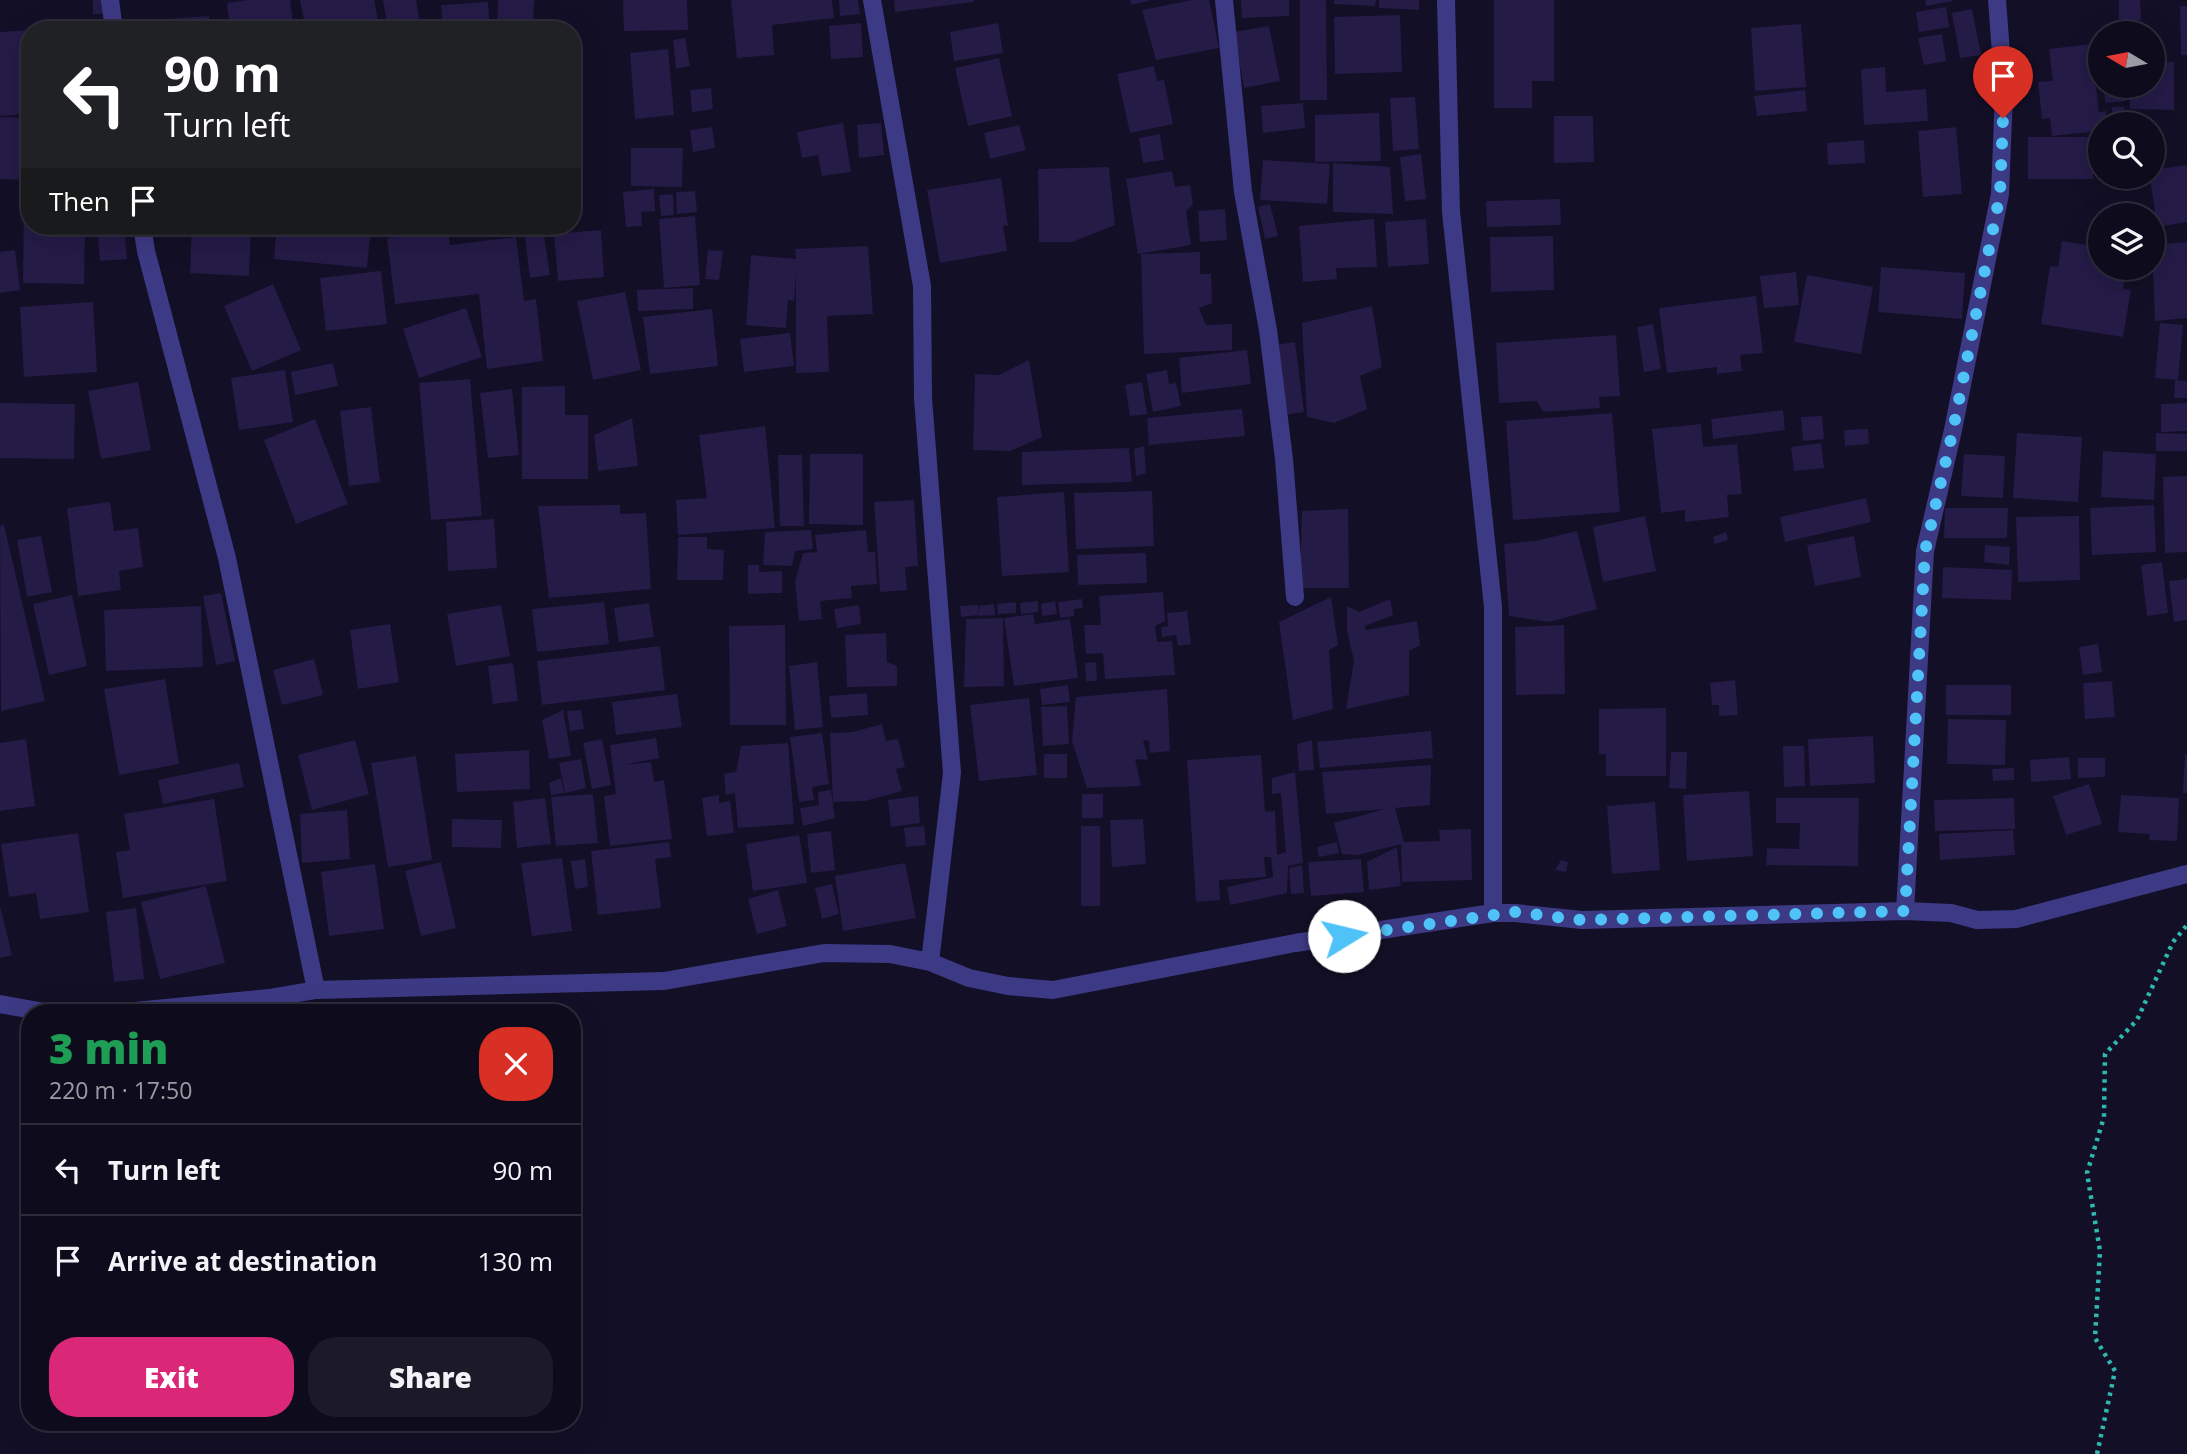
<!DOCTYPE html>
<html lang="en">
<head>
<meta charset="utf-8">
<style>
  body { margin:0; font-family:"Open Sans",sans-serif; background:#1c1929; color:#f1f3f6; height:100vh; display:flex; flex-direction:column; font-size:26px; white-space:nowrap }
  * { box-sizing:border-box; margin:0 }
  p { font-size:23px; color:#9b9ba3 }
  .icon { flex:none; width:38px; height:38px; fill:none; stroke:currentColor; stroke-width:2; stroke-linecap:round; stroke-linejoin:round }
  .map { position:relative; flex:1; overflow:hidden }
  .details { position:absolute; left:21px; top:1004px; width:560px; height:427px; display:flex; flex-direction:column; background:#0e0b1c; border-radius:28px; box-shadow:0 7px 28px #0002,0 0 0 2px #2e2b3b }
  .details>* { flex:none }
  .banner { position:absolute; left:21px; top:21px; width:560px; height:214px; border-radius:28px; box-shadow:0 7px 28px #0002,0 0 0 2px #2e2b3b; background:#202124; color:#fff; overflow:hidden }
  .needle { width:46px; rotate:280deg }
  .fabs { position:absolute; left:2088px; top:21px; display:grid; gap:14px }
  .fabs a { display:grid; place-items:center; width:77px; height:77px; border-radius:50%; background:#0e0b1c; box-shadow:0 7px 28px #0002,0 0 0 2px #2e2b3b; font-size:35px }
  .pin { position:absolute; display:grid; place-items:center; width:60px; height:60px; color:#fff; margin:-72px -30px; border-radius:50% 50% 50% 0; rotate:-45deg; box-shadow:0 0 7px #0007 }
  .pin .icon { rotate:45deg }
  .me { position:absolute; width:77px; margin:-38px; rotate:81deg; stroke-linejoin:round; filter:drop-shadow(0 0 5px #0008) }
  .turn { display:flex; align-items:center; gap:24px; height:147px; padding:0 28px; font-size:32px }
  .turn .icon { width:91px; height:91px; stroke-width:2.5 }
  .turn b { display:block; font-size:49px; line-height:60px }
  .then { display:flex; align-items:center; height:66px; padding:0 28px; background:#0003; gap:14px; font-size:26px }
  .round { display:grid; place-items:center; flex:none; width:74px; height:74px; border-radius:28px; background:#1c1929 }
  .overview { display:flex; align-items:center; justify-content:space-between; height:119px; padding:0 28px }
  h1 { font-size:42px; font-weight:800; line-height:52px; color:#1e9e55 }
  .primary-button { display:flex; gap:14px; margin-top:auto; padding:14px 28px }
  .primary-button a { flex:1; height:80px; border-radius:28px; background:#db2777; color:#fff; font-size:28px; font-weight:800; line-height:80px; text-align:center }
  .primary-button a+a { background:#1c1929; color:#f1f3f6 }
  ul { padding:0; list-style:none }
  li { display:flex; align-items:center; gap:21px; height:91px; padding:0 28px; border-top:2px solid #2e2b3b }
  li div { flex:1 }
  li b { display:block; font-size:26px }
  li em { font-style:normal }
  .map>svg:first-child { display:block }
</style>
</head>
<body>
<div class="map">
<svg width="2187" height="1454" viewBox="0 0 2187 1454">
  <rect width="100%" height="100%" fill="#130f26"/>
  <!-- building -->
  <path fill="#241b47" d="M93 0H105L106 14H93Z
    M249 0H290L294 30H230L227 3Z
    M300 0H374L379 26 358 30H306Z
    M383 0H416L421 30H388Z
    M498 0H534L533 30H497Z
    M623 0H687L688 30 624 31Z
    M731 0H832L834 18 772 25 774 55 737 58Z
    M839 0H858L860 14 840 16Z
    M894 0H974V2L895 12Z
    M1130 0H1149V1L1131 5Z
    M1192 0H1209L1219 48 1156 60 1142 10Z
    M1241 0H1289V16L1242 18Z
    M1300 0H1326L1327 100H1300Z
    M1334 0H1376L1375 6 1334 4Z
    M1379 0H1419V10L1379 8Z
    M1494 0H1554V81H1532V108H1494Z
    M1925 0H1953V1L1926 6Z
    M2119 0H2140L2141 20 2119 21Z
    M488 2 490 30H443L441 5Z
    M2180 6H2187V55H2181Z
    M1946 7 1949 27 1919 32 1916 12Z
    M1972 9 1981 55 1960 58 1952 13Z
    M1400 15 1402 72 1335 74 1334 17Z
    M209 16 210 30H158L157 20Z
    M861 23 863 57 831 59 829 26Z
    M998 23 1003 53 954 61 950 32Z
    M1801 24 1806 87 1755 91 1751 28Z
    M1269 26 1280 81 1244 88 1234 32Z
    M30 30V114L0 116V32Z
    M1942 34 1946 61 1924 65 1918 38Z
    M685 38 690 66 676 69 673 40Z
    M2100 43V69L2094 70 2099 112 2106 111 2107 124H2100V131L2052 136 2050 118 2042 119 2038 82 2053 81 2049 49Z
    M668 49 674 115 635 119 630 53Z
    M999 58 1012 116 968 126 955 68Z
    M2152 62H2174V110L2130 109V86H2152Z
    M1154 66 1157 81 1164 80 1173 124 1130 133 1117 74Z
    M1885 67 1886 92 1926 89 1928 121 1864 125 1861 69Z
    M2104 86H2125L2126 101 2105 103Z
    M711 88 713 109 692 112 690 90Z
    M1805 90 1807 111 1757 116 1754 96Z
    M1415 97 1419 149 1393 151 1390 98Z
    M1303 103 1305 128 1263 133 1261 106Z
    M2112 107H2124L2125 124H2112Z
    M1379 113 1381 161 1315 162V115Z
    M1554 116H1593L1594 162 1554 163Z
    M0 117 30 118V180L0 179Z
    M843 123 851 172 822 176 818 155 802 158 797 132Z
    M881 123 884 155 859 158 857 125Z
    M1019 125 1026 150 990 159 984 133Z
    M712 127 715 148 693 152 690 130Z
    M1956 127 1962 194 1923 197 1918 131Z
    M1160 134 1164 160 1143 163 1139 138Z
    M2098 136H2100V161H2096Z
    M2028 137H2093V179H2028Z
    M1864 140 1865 163 1828 165 1827 143Z
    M631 148H683L682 187 631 186Z
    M1421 154 1426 199 1405 201 1400 157Z
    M1263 160 1330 164 1327 204 1260 200Z
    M1333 163 1390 167 1393 214 1333 212Z
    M2187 165V222L2157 227 2150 177 2152 170Z
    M1109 167 1115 225 1072 242H1039L1038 169Z
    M1172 171 1175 187 1190 185 1193 204 1186 211 1191 245 1138 254 1126 179Z
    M1001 178 1008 226 1003 225 1007 251 940 263 927 190Z
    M654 189 655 211 641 212 642 226 626 227 623 192Z
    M695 191 697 212 677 214 676 192Z
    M673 194 674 215 661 216 659 195Z
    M1560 199 1561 225 1487 227 1486 201Z
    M24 203H30V226H85L84 284 23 283Z
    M1270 204 1278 236 1265 239 1258 207Z
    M1225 209 1227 240 1200 242 1198 211Z
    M695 216 700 285 664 288 659 219Z
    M1374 219 1377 267 1336 268 1337 279 1303 282 1299 226Z
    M1426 219 1429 264 1388 267 1385 222Z
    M192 226H251L249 276 190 273Z
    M277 226H323V232L370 237 367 268 274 259Z
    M124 227 127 259 100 261 97 229Z
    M601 230 604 277 558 281 554 234Z
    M448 231 450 245 516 237 524 301 536 299 543 361 487 369 479 294 395 304 387 238Z
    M544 235 550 275 530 278 525 237Z
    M1553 236 1554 290 1491 292 1490 237Z
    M2062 241 2100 247V268H2126L2123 289 2131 290 2123 337 2041 324 2050 266 2058 267Z
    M2187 242V318L2155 321 2152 245Z
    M868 246 873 314 827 316 829 372 796 373V274L794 301 788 300 786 328 746 325 751 255 796 259 795 249Z
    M15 250 20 290 0 293V252Z
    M708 250 723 251 719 280 705 279Z
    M1200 252V274H1211L1212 303 1199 308 1206 325 1232 324V350L1144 354 1141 254Z
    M1881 267 1965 273 1962 319 1878 312Z
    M381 271 387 324 326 331 320 278Z
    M1796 272 1799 305 1764 308 1760 276Z
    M1807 275 1873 287 1861 354 1794 342Z
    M273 284 301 350 252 371 224 306Z
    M693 288V309L638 311 637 290Z
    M625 292 641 370 593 380 577 301Z
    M1756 296 1763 353 1740 355 1742 371 1717 374V367L1667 373 1659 308Z
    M93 302 97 372 24 377 20 307Z
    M1372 306 1382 367 1360 376 1367 409 1334 423 1307 417 1302 323Z
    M466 308 482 357 419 378 403 329Z
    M712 309 718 366 650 374 643 317Z
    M2160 323 2183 325 2178 380 2155 378Z
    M1653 324 1661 369 1644 372 1637 327Z
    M790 333 794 366 744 372 740 339Z
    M1616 335 1620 396 1599 397 1600 408 1543 412 1537 401 1499 403 1496 343Z
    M1295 342 1304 412 1284 415 1275 345Z
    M1247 350 1251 384 1182 393 1179 358Z
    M1029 360 1042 437 1010 451 973 450 975 374 999 375Z
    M333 363 338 386 295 395 291 372Z
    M285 370 293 422 239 430 231 378Z
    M1167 370 1169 384 1176 383 1181 406 1153 412 1146 374Z
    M470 379 482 516 431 520 419 383Z
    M2175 380 2187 381V398H2174Z
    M138 382 151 450 101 459 88 391Z
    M1142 382 1147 414 1130 416 1125 385Z
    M565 386V415H588V479H522V387Z
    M512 389 519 455 488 458 480 393Z
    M0 403 75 404 74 459 0 458Z
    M2187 403V431L2161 432V404Z
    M371 407 380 482 349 486 340 411Z
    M1242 409 1245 436 1149 445 1147 418Z
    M1783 410 1785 430 1713 439 1711 419Z
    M1612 413 1620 512 1513 520 1506 421Z
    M1822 416 1824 439 1803 441 1801 417Z
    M632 418 638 466 598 471 594 435Z
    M315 419 348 504 296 524 264 440Z
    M1701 424 1703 447 1737 444 1742 494 1727 495 1729 517 1685 522V510L1661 513 1652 429Z
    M765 426 775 528 678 535 676 500 707 498 699 435Z
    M1868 429 1869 444 1845 446 1844 430Z
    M2017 433 2082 437 2078 502 2013 498Z
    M2156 433 2187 434V451H2156Z
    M1821 443 1824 468 1794 471 1791 447Z
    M1144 446 1146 473 1136 476 1134 449Z
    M1129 448 1132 482 1022 485V452Z
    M2103 451 2156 454 2154 500 2101 497Z
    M810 454H863V525L809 524Z
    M1964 454 2005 456 2003 498 1961 496Z
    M778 455H802L804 526H780Z
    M2187 476V552L2165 553 2163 477Z
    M1152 491 1154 546 1076 549 1074 493Z
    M1064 492 1069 572 1002 576 997 497Z
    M1866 498 1871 522 1785 542 1780 517Z
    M914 500 918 566 905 567 907 590 880 592 874 502Z
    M110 502 114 531 138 528 143 567 119 571 121 590 78 596 67 508Z
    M620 505V514L646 513 651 589 549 598 538 506Z
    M2154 505 2156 552 2092 555 2090 508Z
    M1945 508H2008L2007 538H1944Z
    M1348 509 1349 588H1300L1302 511Z
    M1645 516 1656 571 1603 582 1593 527Z
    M2079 516 2080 580 2018 582 2016 517Z
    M494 519 497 568 448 571 446 522Z
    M4 525 45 701 1 711 0 526Z
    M811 530 813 549 795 551 792 566 763 565 765 532Z
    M866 530 868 552H875L877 584 851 586 852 598 820 601 822 619 799 621 795 581 803 553 817 552 815 535Z
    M1577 531 1597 609 1549 622 1509 616 1504 544 1535 541Z
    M1726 532 1728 540 1715 544 1713 537Z
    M41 536 52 592 27 597 17 540Z
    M1854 536 1861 577 1815 586 1807 545Z
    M678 537H707V549L724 550 723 580H677Z
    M1985 545 2010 547 2009 565 1984 562Z
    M1146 553 1147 583 1078 585 1077 555Z
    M2162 562 2168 613 2147 616 2141 565Z
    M748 565H759V572L782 571V593L748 594Z
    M1943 567 2012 570 2011 600 1942 598Z
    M2187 579V620L2174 622 2169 581Z
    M1163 592 1165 621 1155 626 1157 642 1172 641 1175 675 1105 679 1103 653 1086 654 1084 625H1101L1099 596Z
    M221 593 235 661 216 665 203 596Z
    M72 595 87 666 49 675 33 604Z
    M1331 597 1338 645 1329 650 1333 709 1293 720 1279 622Z
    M1082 599 1083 608 1074 609V616L1060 618 1058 602Z
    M1390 599 1393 615 1365 626 1366 630 1417 621 1420 645 1409 651V695L1346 709 1354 661 1347 631V606L1359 612Z
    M1038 601V612L1021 614 1020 603Z
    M1055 601 1057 614 1042 616 1041 604Z
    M604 602 609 644 537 652 532 609Z
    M1016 602V613L998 614 997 604Z
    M649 603 654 637 619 642 614 608Z
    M994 604 995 615 979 616V606Z
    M501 605 510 656 456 666 447 614Z
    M859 605 861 624 837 628 834 609Z
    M978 605 979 615 961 617 960 606Z
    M201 606 203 667 106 671 104 610Z
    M1187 611 1191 644 1178 646 1176 635 1162 637 1161 627 1168 626 1167 613Z
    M1033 614 1035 624 1070 619 1078 678 1014 686 1004 618Z
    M1003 618 1004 686 964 687 966 619Z
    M390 624 399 682 358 689 350 630Z
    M785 625 786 725H730L729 626Z
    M1564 625 1565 694 1516 695 1515 627Z
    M886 633 887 662 897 666V686L847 687 845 635Z
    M2098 644 2102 672 2083 675 2079 647Z
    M660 646 665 690 542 705 537 661Z
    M314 659 323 695 282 705 273 670Z
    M817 662 823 727 795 730 789 666Z
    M1096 662 1097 681H1086L1085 663Z
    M513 663 518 701 493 704 488 666Z
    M165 679 179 764 119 775 104 689Z
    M1735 680 1738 715 1719 716V705H1712L1710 683Z
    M2112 681 2115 717 2085 719 2083 683Z
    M1068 685 1070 702 1042 705 1040 689Z
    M1946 685H2011V715H1946Z
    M1167 689 1170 751 1150 753 1149 741 1143 740 1148 760 1135 759 1141 786 1087 788 1072 741 1076 697Z
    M867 693 868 715 831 718 829 696Z
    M677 694 682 727 616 735 612 702Z
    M1029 698 1037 775 979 781 970 705Z
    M1067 706 1069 744 1043 746 1041 707Z
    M1666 708V776H1606V754H1599V709Z
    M563 710 571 756 549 759 542 720Z
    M581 710 584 729 570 731 567 711Z
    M1948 719 2006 720 2005 765 1947 764Z
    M882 724 886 741 898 739 905 767 896 769 902 791 865 801 833 802 830 733 853 732Z
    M1431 731 1433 758 1320 768 1317 742Z
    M822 733 829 784 812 787 814 800 799 802 790 737Z
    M1873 736 1875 783 1810 786 1808 739Z
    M656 738 659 758 622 765 651 762 654 782 664 780 672 839 610 846 604 796 616 794 610 745Z
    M26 739 35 806 0 811V743Z
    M602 739 611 785 592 789 583 743Z
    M355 740 369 794 312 810 298 755Z
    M1312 740 1314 770 1299 771 1297 744Z
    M788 743 794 824 738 828 735 793 726 795 724 774 736 772 741 746Z
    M1783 746H1804L1805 786 1784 787Z
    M529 750 530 789 457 792 455 754Z
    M1671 752H1687L1686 789 1669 788Z
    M1044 754H1067V778H1044Z
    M2185 754H2187V793H2183Z
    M1261 755 1265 812 1275 811 1277 855 1286 852 1281 793 1272 794V778L1295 772 1303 863 1288 866 1287 893 1230 905 1227 887 1273 877 1271 857H1264L1266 877 1219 880 1220 900 1196 902 1187 760Z
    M416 756 432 860 388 867 371 763Z
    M2069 757 2071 779 2031 782 2030 760Z
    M2078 758H2105V777L2078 778Z
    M581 759 586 788 565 793 559 763Z
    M239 763 244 787 163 804 158 780Z
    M1431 765 1430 805 1395 808 1404 842 1440 841 1439 830 1471 829 1472 880 1402 882 1401 844 1358 855 1342 854 1334 823 1385 809 1326 814 1322 772Z
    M2014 768V780L1993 781 1992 769Z
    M561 778 564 793 551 795 549 783Z
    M2089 784 2102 824 2066 835 2053 796Z
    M831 790 835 818 803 826 800 808 819 805 818 792Z
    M1749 791 1753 856 1687 861 1683 795Z
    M593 794 598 843 556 846 551 797Z
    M1082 794H1103V818H1082Z
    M719 795V803L730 801 734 833 707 836 702 798Z
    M2121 795 2179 798 2177 841 2149 840 2150 834 2118 832Z
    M918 796 920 823 891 827 888 800Z
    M545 798 551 844 517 848 513 802Z
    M1776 798H1859L1858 866 1766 865 1767 848 1799 849 1800 823H1776Z
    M2014 798 2015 829 1935 831 1934 800Z
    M214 799 227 881 123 898 116 852 130 850 124 814Z
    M1655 802 1660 870 1612 874 1607 806Z
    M347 810 350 859 302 863 300 814Z
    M452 819 502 820 501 848 452 847Z
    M1143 819 1146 864 1112 867 1110 820Z
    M924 826 926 845 906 847 904 828Z
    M1081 826H1100V906H1081Z
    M2013 830 2015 855 1940 860 1939 834Z
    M831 831 835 870 811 873 807 834Z
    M78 833 89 912 40 919 36 893 9 897 1 844Z
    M799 835 807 883 753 891 746 844Z
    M669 842 671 857 655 859 661 908 598 915 591 851Z
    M1337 842 1339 853 1319 857 1317 847Z
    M1397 847 1401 886 1369 890 1367 862Z
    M562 858 572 931 532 936 521 863Z
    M585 859 588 887 575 889 571 861Z
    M1361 859 1364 892 1311 896 1308 862Z
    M1561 860 1568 862 1566 872 1555 870Z
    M441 862 456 928 421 936 405 871Z
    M905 863 916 918 843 931 835 876Z
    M375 864 384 929 329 936 321 872Z
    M1302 865 1304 893 1291 894 1289 868Z
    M832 884 839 914 822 919 815 888Z
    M206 886 225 963 160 979 141 902Z
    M778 890 787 926 757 934 748 899Z
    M0 906 12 955 0 958Z
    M136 908 144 979 114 982 106 912Z"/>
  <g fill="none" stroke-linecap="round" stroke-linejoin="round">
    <!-- path -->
    <path stroke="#2fb8b0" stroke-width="4.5" stroke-dasharray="3.5 5" stroke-linecap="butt" d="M2097 1454 2115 1371 2095 1338 2100 1251 2087 1173 2104 1117 2105 1054 2137 1020 2173 942 2187 925"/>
    <!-- street -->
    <path stroke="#3d3a85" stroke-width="18" d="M110 0 114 30
      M872 0 922 286 923 398 952 773 930 962
      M1224 0 1243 192 1268 330 1284 459 1295 597
      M1446 0 1451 212 1493 607V913
      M142 226 146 251 227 558 316 990
      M1905 911 1925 551 1953 430 2000 194 2004 93 1997 0
      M0 1004 50 1013
      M114 1013 269 998 316 990 664 981 824 953 890 954 930 962 969 978 1008 986 1053 990 1295 943 1493 913H1515L1582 920 1905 911 1951 913 1977 920 2016 919 2187 874"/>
  </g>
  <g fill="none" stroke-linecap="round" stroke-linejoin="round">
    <!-- route -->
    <path stroke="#4fc3f7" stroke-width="12" stroke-dasharray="0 21.6" d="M1344 936 1515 912 1582 920 1905 911 1925 551 1953 430 2000 194 2003 118"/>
  </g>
</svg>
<div class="fabs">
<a><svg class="needle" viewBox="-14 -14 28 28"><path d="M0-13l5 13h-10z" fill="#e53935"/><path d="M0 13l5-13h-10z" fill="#9b9ba3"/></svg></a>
<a><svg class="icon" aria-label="search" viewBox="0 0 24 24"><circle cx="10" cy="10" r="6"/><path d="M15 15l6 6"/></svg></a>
<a><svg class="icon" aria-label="layers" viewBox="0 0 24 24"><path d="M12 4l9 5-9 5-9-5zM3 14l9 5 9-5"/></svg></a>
</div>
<div class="pin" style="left:2003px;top:118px;background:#d93025"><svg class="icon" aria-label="arrive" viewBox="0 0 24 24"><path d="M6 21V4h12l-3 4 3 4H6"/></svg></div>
<svg class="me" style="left:1344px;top:936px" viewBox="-20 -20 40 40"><circle r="19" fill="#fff"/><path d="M0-13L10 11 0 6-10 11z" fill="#4fc3f7"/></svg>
<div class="banner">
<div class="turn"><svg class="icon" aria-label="left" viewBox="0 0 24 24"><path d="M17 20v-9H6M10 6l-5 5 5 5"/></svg><div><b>90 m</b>Turn left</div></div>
<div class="then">Then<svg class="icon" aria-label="arrive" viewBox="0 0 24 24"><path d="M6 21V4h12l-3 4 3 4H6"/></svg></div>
</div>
<section class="details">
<div class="overview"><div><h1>3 min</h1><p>220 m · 17:50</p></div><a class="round" style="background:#d93025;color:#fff"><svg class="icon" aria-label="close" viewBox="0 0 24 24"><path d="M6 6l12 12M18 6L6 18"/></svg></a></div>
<ul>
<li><svg class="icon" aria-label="left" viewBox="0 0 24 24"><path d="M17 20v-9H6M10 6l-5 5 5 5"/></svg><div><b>Turn left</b></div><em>90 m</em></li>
<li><svg class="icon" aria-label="arrive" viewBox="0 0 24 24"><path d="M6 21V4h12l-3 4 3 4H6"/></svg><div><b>Arrive at destination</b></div><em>130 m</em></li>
</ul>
<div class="primary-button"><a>Exit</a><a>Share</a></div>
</section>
</div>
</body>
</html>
